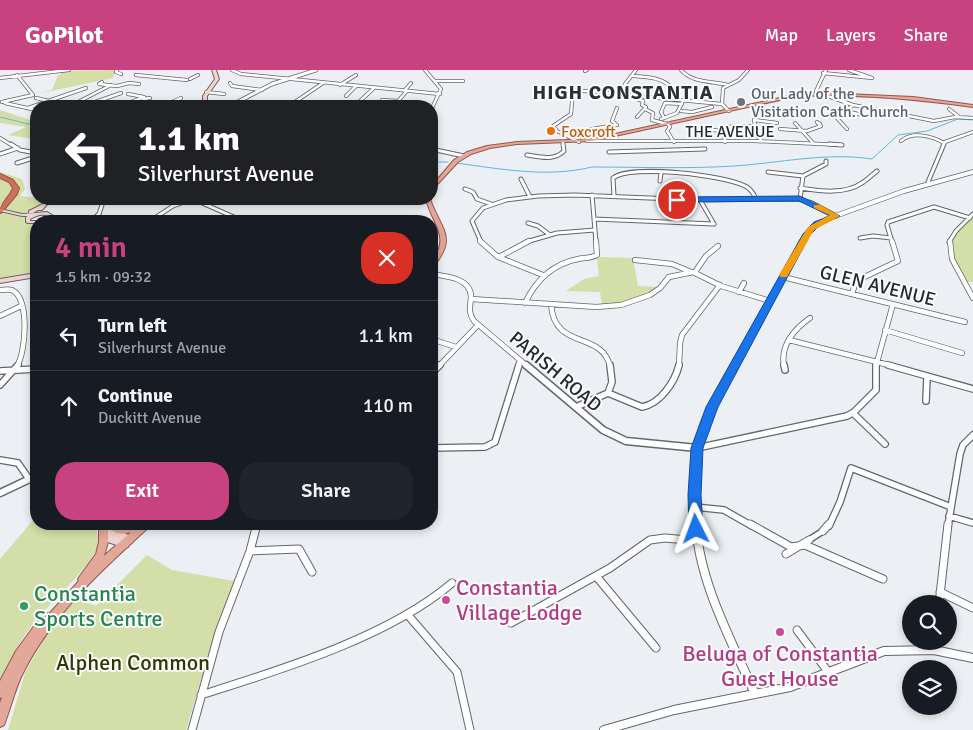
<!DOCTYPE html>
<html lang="en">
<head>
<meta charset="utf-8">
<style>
  body { margin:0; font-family:Signika,sans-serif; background:#20242c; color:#f1f3f6; height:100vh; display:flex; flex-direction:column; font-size:19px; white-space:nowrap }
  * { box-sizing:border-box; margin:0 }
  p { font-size:16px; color:#9ea1a6 }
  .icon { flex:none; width:28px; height:28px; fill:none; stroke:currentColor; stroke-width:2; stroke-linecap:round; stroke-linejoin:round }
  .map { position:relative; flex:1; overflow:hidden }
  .panel { position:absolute; left:30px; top:145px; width:408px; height:315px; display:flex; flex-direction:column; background:#171b24; border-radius:20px; box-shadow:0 2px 8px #0003 }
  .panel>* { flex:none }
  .banner { position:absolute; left:30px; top:30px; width:408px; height:105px; border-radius:20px; box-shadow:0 2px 8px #0003; background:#202124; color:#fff; overflow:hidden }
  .tools { position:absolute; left:902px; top:525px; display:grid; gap:10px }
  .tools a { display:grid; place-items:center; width:55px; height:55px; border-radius:50%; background:#171b24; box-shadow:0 2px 8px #0003; font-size:25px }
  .pin { position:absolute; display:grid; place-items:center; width:42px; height:42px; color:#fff; margin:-21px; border:2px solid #fff; border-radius:50%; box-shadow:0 1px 5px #0007 }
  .me { position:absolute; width:55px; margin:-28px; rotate:357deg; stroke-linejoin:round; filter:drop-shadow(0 0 4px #0008) }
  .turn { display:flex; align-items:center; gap:18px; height:105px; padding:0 25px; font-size:22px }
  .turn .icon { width:65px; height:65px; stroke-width:2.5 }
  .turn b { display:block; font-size:35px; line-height:42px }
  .round { display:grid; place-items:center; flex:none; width:52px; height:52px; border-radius:20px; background:#20242c }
  .head { display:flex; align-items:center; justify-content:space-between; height:85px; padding:0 25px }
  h1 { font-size:30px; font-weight:600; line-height:38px; color:#c94280 }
  .action { display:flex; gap:10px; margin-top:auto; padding:10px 25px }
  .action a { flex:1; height:58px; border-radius:20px; background:#c94280; color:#fff; font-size:20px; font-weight:600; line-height:58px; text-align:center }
  .action a+a { background:#20242c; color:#f1f3f6 }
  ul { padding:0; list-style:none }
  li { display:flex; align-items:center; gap:15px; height:70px; padding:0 25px; border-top:1px solid #363941 }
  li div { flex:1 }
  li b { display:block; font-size:19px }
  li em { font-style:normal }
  header { display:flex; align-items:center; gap:30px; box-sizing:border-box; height:70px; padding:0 25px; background:#c94280; color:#fff }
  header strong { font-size:24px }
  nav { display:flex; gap:28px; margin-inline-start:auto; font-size:18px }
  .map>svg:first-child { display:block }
</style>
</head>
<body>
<header>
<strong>GoPilot</strong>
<nav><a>Map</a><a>Layers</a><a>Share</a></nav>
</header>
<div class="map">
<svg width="973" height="660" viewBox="0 0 973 660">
  <rect width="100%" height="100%" fill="#eceff3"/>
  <!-- green -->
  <path fill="#d3dea8" d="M62 0 64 1 116 0 113 8 37 24 52 20 58 5H60Z
    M0 40 36 52V72L27 68 8 65 26 57 0 53Z
    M0 102 22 109 25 119 20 126 50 129C45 132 42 136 37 139 26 146 12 143 0 140Z
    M0 142 28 148V151L36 152V202L0 211Z
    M973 144V212H964C944 172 942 177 973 144Z
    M601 187 633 188 638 216 660 217 641 229 602 236 600 222 566 221 584 209 599 206 597 189Z
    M36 447V454H95C97 463 100 471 96 480 87 500 51 532 36 550 21 568 11 589 0 610V489Z
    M147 485 172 500 234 511 215 562 186 660H8L25 603 48 562 77 528 96 536Z"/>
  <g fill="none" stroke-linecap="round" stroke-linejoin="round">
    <!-- stream -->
    <path stroke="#60b8dd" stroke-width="1" d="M0 47 36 56
      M431 92H448
      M456 93C502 99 546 108 592 97 639 97 687 99 734 96 780 93 826 82 872 89L898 65 927 61 958 49 973 50"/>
    <defs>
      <path id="pedestrian" d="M809 470 823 461"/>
      <path id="minor-far4" d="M117 0 116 2 121 4
        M232 0 241 4 440 24
        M425 0 441 19 431 40
        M681 0C692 13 712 11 728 15
        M585 1 587 0
        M823 3 872 8 849 0
        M136 5 187 10
        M633 6C647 7 662 7 672 18L670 29
        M0 8 69 0
        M190 9 198 5
        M435 11H463
        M102 12 99 14 117 16 129 13 139 14
        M230 13 232 16 262 20
        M340 15 356 5
        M404 21 411 13
        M206 22 224 24
        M817 24 816 21 826 0
        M822 24 853 35 934 51 955 47 973 48
        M620 25 625 14 636 0
        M346 26 356 16
        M36 28 70 36
        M143 29 150 28H148
        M637 29 643 31 642 35 646 37 637 47
        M382 30 398 31 407 21
        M2 32 33 25 17 5
        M359 32 374 18
        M5 33 36 40
        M90 34 80 31 111 15
        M234 34 251 36
        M87 35 121 23
        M120 36 144 27 128 24
        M163 36 181 28
        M289 36 323 13
        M28 38 86 18
        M617 38 612 51 617 55
        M645 39 653 43 652 50 667 54
        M949 39 958 46
        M681 41 692 42 712 37
        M729 41 722 34 723 18 739 10 748 0
        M846 41 862 45
        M664 48 677 43 683 31
        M661 49 664 48 661 42 665 33 682 34
        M795 53 814 74
        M668 54 670 57 667 61 674 72
        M702 59 723 61
        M780 59 807 61 821 56 817 52 820 54
        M847 59 835 46 844 43 853 35
        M563 64 616 55
        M0 68 13 76
        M587 71H754L842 75
        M762 71 757 66 754 50 777 53
        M901 71C913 61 932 66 944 73
        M563 72V76
        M579 72 557 61 553 56 571 44 573 20 722 34
        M725 72 723 57 754 56
        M943 76 945 72 973 62"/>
      <path id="minor-far3" d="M11 74 20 80 36 83
        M829 74 842 75
        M431 79 464 86
        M609 82 705 79
        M0 84 18 78
        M527 85C540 87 554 91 564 81L563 74
        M17 93 36 87
        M768 102 803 106
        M521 109 530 127
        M660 111 661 103
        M930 114 928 112 944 74
        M800 118C820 121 844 125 862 113 867 110 872 105 877 101
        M465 119 473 122 477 129 491 134
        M592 125 596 172
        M614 126 613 108C631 94 726 105 747 117 751 120 754 124 756 129
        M800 129 803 106 826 94V91
        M700 130 714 154
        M594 149 714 154
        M91 151 99 144 104 129
        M150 151 173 136 193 129 243 151
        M528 153 538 156 550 165
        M860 168 873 166 891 168
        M481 172 472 151 483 138 506 130 538 126 575 125 699 130 798 129 812 133 836 146
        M526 172 557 163 595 160
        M892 172 887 155 888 152 934 137 970 148
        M949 172 956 161 973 144"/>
      <path id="minor-far2" d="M480 171 498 187 543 205
        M950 171 952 189 973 228
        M499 187 529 171
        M635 190 672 194 691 202
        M695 202 706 186 718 176
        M783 207 965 252
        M0 220C4 220 8 219 12 220 30 228 26 282 17 296
        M739 222 744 213
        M852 224 856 211 898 191 892 171
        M471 229 596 237 621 235 650 225 660 218 669 207 693 202 721 216 770 231
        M525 233C536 210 552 194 578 189 584 188 591 188 597 185L596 171
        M551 234C554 281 601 260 610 296
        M0 246 21 236
        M885 260 962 283
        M431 269 456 277
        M789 270 893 296
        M439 296 478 255
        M518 296 520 291
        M679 296 680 273 682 265 720 215
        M784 296C780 276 794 259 810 248
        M876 296 893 234"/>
      <path id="minor-far1" d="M784 295 785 300
        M888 295 973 319
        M0 301 36 299
        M431 304 440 295
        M0 315 18 295
        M608 323 642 337C660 334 675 312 679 295
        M926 331 927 307
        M576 337 608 323 612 312 610 295
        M853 343 885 374
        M431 378 485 377 495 372 519 295
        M697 378 847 346 854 342 876 320V295
        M0 390 18 393 29 409
        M431 408 432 378
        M695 437 724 440 752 456
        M949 446 973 453
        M829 456 840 432 851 398 951 437
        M948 456 960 384 963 375 973 365"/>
      <path id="minor" d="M750 454 791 477 805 475 883 509
        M823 461 829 454
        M250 481 299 479 312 502
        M786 484 809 470
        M596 506 656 578
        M940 522 973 538
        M939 534 948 454
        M407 544 457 602 470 660
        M511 553 610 498 650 470 665 468 698 471
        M797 560 829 603
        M934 580 935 571
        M201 625C280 600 389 567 452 513
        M192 660 219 562 250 481 257 454"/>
      <path id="tertiary-far4" d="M230 36 272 14 316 0"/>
      <path id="tertiary-far3" d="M802 172 812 158 827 149 904 121 973 102"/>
      <path id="tertiary-far2" d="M431 204C446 206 472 208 471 228 470 237 468 243 474 251L527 296
        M734 296 802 171"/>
      <path id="tertiary-far1" d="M526 295 603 360 626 371 697 378
        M0 423 36 406
        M696 456C694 431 692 404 697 379 702 350 721 320 735 295"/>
      <path id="tertiary" d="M696 454C699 512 732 572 755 624
        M604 660 674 640 790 617 884 581 934 580 973 588"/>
      <path id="secondary" d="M212 0H216L219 9 207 26V30L214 36H210L203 30V26L215 9Z
        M48 129H52L42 140H38L33 143H29V141L43 134Z
        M0 139 22 144 47 142 62 151H57L51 148 45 151H40L48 146C42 143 36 146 30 149V151H38H36V153H28L26 152V148L27 146H22L0 141Z
        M36 203V207L0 213V209Z
        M99 454H115L117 459 132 467 133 470 132 473 129 474 128 477 125 478 105 471Z"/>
      <path id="primary" d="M822 23 913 27 973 35V37C915 29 857 24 798 26L592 71 517 74 490 78 471 84 458 92 431 121V117L454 90 467 82 487 76 517 72 592 69 798 24Z
        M426 129H430C441 160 458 167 433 197L431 198V192C452 167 432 154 426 129Z
        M99 454H116L121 456 131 454H151L149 457C102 500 53 544 24 601 15 618 11 637 4 655L0 657V633L2 627 0 628V611L16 581 42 545 46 543 49 544 79 511 78 509 80 506 96 484 99 472ZM108 458C115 464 122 465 131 462L104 486 108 472Z"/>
      <path id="motorway" d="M0 104 13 110 19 118 17 124 2 142 0 143C0 133 10 127 13 118L9 112 0 108Z"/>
    </defs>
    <!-- pedestrian casing -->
    <use href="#pedestrian" stroke="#646669" stroke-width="8"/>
    <!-- minor-far4 casing -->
    <use href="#minor-far4" stroke="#646669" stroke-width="4"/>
    <!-- minor-far3 casing -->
    <use href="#minor-far3" stroke="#646669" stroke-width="5"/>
    <!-- minor-far2 casing -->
    <use href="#minor-far2" stroke="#646669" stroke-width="6"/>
    <!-- minor-far1 casing -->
    <use href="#minor-far1" stroke="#646669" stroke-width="8"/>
    <!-- minor casing -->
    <use href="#minor" stroke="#646669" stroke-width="9"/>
    <!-- tertiary-far4 casing -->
    <use href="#tertiary-far4" stroke="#646669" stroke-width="4.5"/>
    <!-- tertiary-far3 casing -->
    <use href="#tertiary-far3" stroke="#646669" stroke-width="5.5"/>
    <!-- tertiary-far2 casing -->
    <use href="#tertiary-far2" stroke="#646669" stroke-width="6"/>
    <!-- tertiary-far1 casing -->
    <use href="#tertiary-far1" stroke="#646669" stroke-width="9"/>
    <!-- tertiary casing -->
    <use href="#tertiary" stroke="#646669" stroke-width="10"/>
    <!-- secondary casing -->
    <use href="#secondary" stroke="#646669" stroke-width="2"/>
    <!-- primary casing -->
    <use href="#primary" stroke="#945648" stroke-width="2"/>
    <!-- motorway casing -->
    <use href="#motorway" stroke="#945648" stroke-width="2"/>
    <!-- pedestrian -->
    <use href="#pedestrian" stroke="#fff" stroke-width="5"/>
    <!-- minor-far4 -->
    <use href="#minor-far4" stroke="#fff" stroke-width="2.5"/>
    <!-- minor-far3 -->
    <use href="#minor-far3" stroke="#fff" stroke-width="3"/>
    <!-- minor-far2 -->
    <use href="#minor-far2" stroke="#fff" stroke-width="4.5"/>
    <!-- minor-far1 -->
    <use href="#minor-far1" stroke="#fff" stroke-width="5.5"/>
    <!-- minor -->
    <use href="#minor" stroke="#fff" stroke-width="7"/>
    <!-- tertiary-far4 -->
    <use href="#tertiary-far4" stroke="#fff" stroke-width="3"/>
    <!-- tertiary-far3 -->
    <use href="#tertiary-far3" stroke="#fff" stroke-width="4"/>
    <!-- tertiary-far2 -->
    <use href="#tertiary-far2" stroke="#fff" stroke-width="4.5"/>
    <!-- tertiary-far1 -->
    <use href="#tertiary-far1" stroke="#fff" stroke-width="6"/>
    <!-- tertiary -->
    <use href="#tertiary" stroke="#fff" stroke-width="8"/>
    <!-- secondary -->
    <use href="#secondary" fill="#f1d4cd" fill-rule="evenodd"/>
    <!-- primary -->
    <use href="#primary" fill="#e2a99b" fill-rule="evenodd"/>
    <!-- motorway -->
    <use href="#motorway" fill="#cf7059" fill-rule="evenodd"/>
  </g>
  <!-- route -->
  <path fill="#1a73e8" stroke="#114b97" d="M800 126 840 146 819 156 810 165 718 337 703 378 701 425 703 459 701 463 696 464 691 463 689 459 688 425 691 378 706 337 803 164 814 152 830 146 799 131 677 132 674 130 677 127Z"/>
  <!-- slow -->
  <path fill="#f59e0b" d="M814 135H820L840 146 814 160 787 207H781L779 205 808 157 830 145 814 138Z"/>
  <!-- markers -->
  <circle fill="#6b7280" stroke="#fbfcfe" stroke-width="2" cx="741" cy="32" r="5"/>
  <circle fill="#e8710a" stroke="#fbfcfe" stroke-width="2" cx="551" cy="61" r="5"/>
  <g fill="#d1479c" stroke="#fbfcfe" stroke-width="2">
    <circle cx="446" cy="530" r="5"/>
    <circle cx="780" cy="562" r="5"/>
  </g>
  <circle fill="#2e9e5b" stroke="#fbfcfe" stroke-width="2" cx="24" cy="536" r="5"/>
  <g text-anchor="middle" stroke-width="4" stroke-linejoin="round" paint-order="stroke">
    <!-- far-worship labels -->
    <g font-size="16" fill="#5b616d" stroke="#fbfcfe" text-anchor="start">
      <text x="751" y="29">Our Lady of the<tspan x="751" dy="18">Visitation Cath. Church</tspan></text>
    </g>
    <!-- far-food labels -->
    <g font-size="16" fill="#c56008" stroke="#fbfcfe" text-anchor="start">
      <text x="561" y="67">Foxcroft</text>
    </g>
    <!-- far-street labels -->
    <g font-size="16" fill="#262728" stroke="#fbfcfe">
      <text x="730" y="67">THE AVENUE</text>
    </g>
    <!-- street labels -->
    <g font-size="19" fill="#262728" stroke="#fbfcfe">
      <text transform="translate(878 215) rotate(14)" y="7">GLEN AVENUE</text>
      <text transform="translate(556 301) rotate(40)" y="7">PARISH ROAD</text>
    </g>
    <!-- far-district labels -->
    <g font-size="20" font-weight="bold" letter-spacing="1" fill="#2d2f31" stroke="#fbfcfe">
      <text x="623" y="29">HIGH CONSTANTIA</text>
    </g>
    <!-- near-hotel labels -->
    <g font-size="22" fill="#b23c85" stroke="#fbfcfe" text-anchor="start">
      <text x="456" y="525">Constantia<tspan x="456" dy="25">Village Lodge</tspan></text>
      <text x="780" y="591" text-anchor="middle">Beluga of Constantia<tspan x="780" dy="25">Guest House</tspan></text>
    </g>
    <!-- near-leisure labels -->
    <g font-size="22" fill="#27864d" stroke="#fbfcfe" text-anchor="start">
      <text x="34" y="531">Constantia<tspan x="34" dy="25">Sports Centre</tspan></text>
    </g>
    <!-- near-park labels -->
    <g font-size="22" fill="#313900" stroke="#fbfcfe">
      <text x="133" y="600">Alphen Common</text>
    </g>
  </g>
</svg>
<div class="tools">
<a><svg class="icon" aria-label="search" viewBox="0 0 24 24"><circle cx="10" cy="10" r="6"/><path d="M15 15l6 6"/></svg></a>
<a><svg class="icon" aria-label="layers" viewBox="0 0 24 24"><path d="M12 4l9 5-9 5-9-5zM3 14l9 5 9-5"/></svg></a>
</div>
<div class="pin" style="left:677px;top:130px;background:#d93025"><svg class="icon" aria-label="arrive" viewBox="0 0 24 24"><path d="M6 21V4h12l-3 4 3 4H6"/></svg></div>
<svg class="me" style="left:696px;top:459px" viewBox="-20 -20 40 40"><path d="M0-17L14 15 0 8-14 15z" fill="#1a73e8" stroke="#fff" stroke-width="4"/></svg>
<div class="banner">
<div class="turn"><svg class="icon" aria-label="left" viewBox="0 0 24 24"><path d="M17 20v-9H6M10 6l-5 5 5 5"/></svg><div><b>1.1 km</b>Silverhurst Avenue</div></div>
</div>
<section class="panel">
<div class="head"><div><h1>4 min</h1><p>1.5 km · 09:32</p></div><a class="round" style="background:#d93025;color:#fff"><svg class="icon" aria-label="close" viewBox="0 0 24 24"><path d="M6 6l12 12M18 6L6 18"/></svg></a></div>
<ul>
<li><svg class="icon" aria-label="left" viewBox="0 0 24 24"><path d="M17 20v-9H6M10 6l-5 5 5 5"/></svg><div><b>Turn left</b><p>Silverhurst Avenue</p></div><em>1.1 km</em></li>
<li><svg class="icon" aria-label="ahead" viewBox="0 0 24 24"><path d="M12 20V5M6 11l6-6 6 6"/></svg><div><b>Continue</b><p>Duckitt Avenue</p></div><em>110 m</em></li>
</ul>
<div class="action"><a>Exit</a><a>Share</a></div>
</section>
</div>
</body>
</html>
